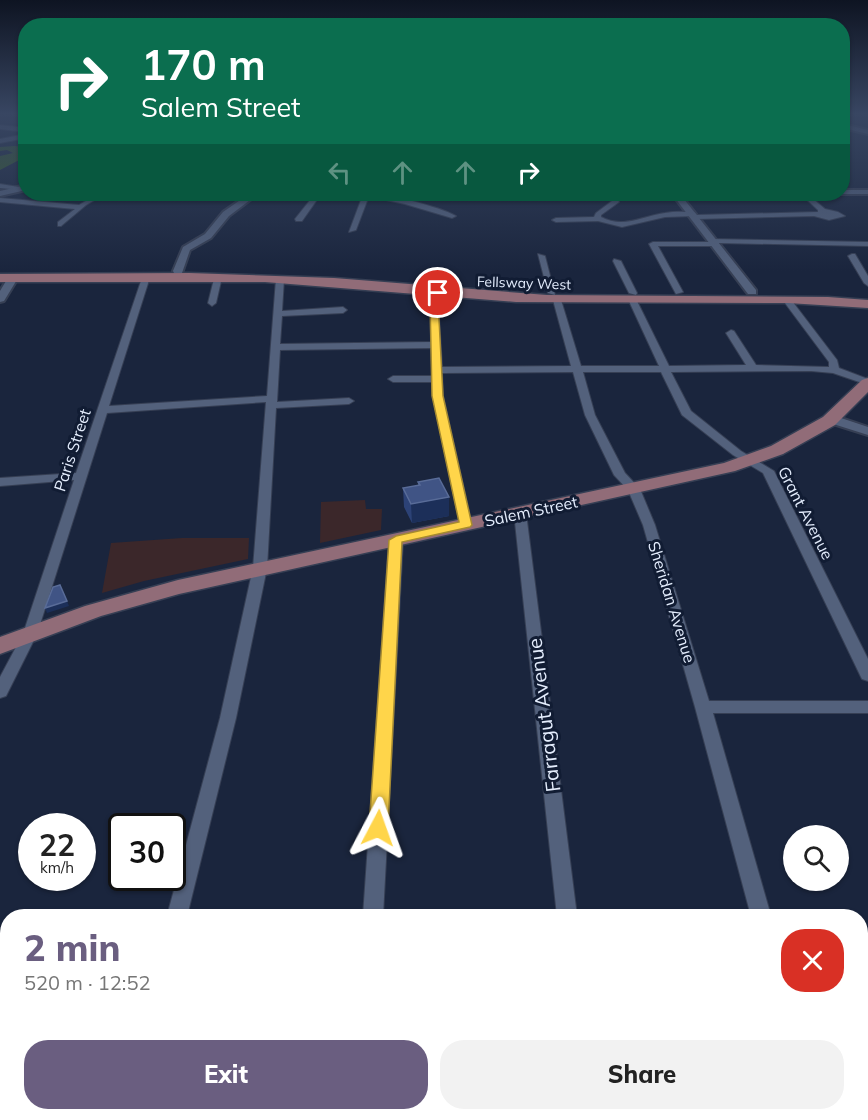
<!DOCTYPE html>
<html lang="en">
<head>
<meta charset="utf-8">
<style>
  body { margin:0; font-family:Mulish,sans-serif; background:#f2f2f2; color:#222; height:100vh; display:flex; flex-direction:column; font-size:22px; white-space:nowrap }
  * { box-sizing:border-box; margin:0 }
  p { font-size:20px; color:#767676 }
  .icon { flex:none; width:33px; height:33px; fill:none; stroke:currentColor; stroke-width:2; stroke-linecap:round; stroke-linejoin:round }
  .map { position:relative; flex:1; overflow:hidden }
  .details { position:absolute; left:0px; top:909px; width:868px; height:212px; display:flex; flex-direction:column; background:#fff; border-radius:24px 24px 0 0; box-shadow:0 2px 4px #0004 }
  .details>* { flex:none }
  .hud { position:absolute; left:18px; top:18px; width:832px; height:183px; border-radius:24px; box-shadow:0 2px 4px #0004; background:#0b6e4f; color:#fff; overflow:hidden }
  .tools { position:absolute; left:783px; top:825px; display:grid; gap:12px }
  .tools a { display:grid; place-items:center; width:66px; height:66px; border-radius:50%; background:#fff; box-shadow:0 2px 4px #0004; font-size:30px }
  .speed { position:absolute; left:18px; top:813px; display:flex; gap:12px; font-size:30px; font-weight:700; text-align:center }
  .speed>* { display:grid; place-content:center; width:78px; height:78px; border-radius:50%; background:#fff; box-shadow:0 2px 4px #0004; line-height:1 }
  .speed small { font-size:15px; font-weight:400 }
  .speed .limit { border:3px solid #111; border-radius:9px; background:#fff; color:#111 }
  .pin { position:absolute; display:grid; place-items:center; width:51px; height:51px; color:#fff; margin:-26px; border:3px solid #fff; border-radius:50%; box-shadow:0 2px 6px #0007 }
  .me { position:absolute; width:66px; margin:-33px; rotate:4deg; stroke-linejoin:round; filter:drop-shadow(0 0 4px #0008) }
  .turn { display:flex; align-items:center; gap:21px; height:126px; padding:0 24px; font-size:27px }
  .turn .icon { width:78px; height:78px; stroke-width:2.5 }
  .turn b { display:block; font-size:42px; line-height:51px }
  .lanes { display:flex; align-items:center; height:57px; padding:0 24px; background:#0003; justify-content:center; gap:30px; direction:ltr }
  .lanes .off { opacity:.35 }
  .round { display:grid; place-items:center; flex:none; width:63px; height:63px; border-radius:24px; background:#f2f2f2 }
  .summary { display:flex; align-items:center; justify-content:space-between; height:102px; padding:0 24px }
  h1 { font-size:36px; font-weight:800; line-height:45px; color:#6a5e80 }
  .cta { display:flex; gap:12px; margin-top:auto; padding:12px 24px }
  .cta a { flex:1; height:69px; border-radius:24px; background:#6a5e80; color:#fff; font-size:24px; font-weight:800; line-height:69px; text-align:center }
  .cta a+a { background:#f2f2f2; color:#222 }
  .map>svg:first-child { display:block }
</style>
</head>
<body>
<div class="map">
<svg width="868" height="1120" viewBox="0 0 868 1120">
  <rect width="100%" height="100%" fill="#1a253d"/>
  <!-- commercial -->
  <path fill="#3b272a" d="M365 500 366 509H382L381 530 320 543 321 502Z
    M182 538H249L248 559 144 581 102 593 111 543Z"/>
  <!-- forest -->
  <path fill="#365e23" d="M14 146 25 147V157L0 170V156L13 153 7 150 0 151V147Z"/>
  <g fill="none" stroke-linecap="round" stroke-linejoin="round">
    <defs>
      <path id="minor" d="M0 125 26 128V132L0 129Z
        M26 134V138L0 143V139Z
        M0 184 25 188 22 190 0 188Z
        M98 194H105L86 205 61 226H58V222L75 209 0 202V198L79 205Z
        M175 194H181L174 200H170Z
        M315 194H321L302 221H296L295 219Z
        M362 194C381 192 438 206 456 216L452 218 405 204 372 197 367 201 356 230 349 232 361 200 365 196Z
        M602 194 615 195 619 202 601 215V217C623 229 643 216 665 213 675 211 685 212 694 212L697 215 818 212V210L801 194H807L825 209 838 212 845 216 829 220 814 216 696 219 693 216 665 217 622 227 598 221 556 222 552 220 556 218 594 217 596 213 612 201 610 197Z
        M711 239 868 242V246L719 243 716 246H658L683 292 676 294 649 244 653 242H711Z
        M538 254 545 256 555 295 548 293Z
        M852 254H855L868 276V286L864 283 848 256Z
        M614 259 621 261 637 293 636 295 629 293 613 261Z
        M143 275 150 277 109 406 267 396 276 279 280 277 284 279 282 311 343 307 347 310 343 313 282 316 280 344 431 342 430 300 435 291H441L442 293 438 300 442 367 571 366 553 300 557 297 561 300 581 366H659L628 299 632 296 636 299 669 366 746 365 726 333 731 330 734 331 756 365 829 367V362L782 299 789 297 837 360 839 368 868 379V385L833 373 811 371 671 372 691 411 741 451 774 471 868 659V681L862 679 860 675 763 473 733 455 682 415 661 372H583L595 415 625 473 640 489 655 525 709 701H868V713H713L771 916H751L695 707 643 525 628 490 614 475 585 415 573 372 442 373 443 396 472 525 466 529 460 525 433 396 432 382H393L388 379 393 376H432L431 348 280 350 277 402 349 398 354 401 349 404 276 408 267 568 236 718 187 916H167L220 718 253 568 266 402 107 413 37 634 6 696 0 698V677L23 634 74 480 0 486V478L76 473Z
        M215 275 222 277 216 303 212 306 208 303Z
        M520 509 526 513 577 916H557L514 513Z
        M396 536 403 540 383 916H363L389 540Z
        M115 1113H139L137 1120H113Z
        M345 1113H369V1120H345Z
        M577 1113H601L602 1120H578Z
        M803 1113H827L828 1120H804Z"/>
      <path id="tertiary" d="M843 124 868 130V134L843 128Z
        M26 185V190L0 196V191Z
        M843 190H868V194H840H843Z
        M249 194H258L229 216 211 238 190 250 182 273H174L173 271 183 247 205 234 223 212Z
        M672 194H680L756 290V294H748Z
        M9 276 18 278 4 301 0 302V291Z
        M832 415 868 427V435L827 422 825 419 827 416Z"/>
      <path id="primary" d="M189 273 334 278 547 295 828 297 868 300V308L788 303 516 302 265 282H0V274Z
        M868 378V392L835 425 783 454 735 471 179 594 101 616 0 654V637L85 606 178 580 724 463 771 446 823 417 862 380Z"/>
    </defs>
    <!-- minor casing -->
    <use href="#minor" stroke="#363f54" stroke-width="2"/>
    <!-- tertiary casing -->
    <use href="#tertiary" stroke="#363f54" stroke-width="4"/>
    <!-- primary casing -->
    <use href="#primary" stroke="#363f54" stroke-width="3"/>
    <!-- minor -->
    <use href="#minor" fill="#53617c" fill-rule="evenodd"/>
    <!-- tertiary -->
    <use href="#tertiary" fill="#53617c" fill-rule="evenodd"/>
    <!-- primary -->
    <use href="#primary" fill="#916c78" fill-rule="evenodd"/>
  </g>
  <!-- wall -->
  <path fill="#2c4276" d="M418 482 449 497V516L412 523 404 507 403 488 418 486Z
    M626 1113H762L763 1120H628Z"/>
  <!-- shaded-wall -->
  <path fill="#1c2f59" d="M449 497V516L412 523 411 504Z
    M67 601 69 606 47 613 45 608Z"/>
  <!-- building -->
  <path fill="#405485" stroke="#596c98" stroke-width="1.5" d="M439 478 449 497 411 504 403 488 420 485 418 482Z
    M60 585 67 601 45 608 53 587Z
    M635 1113H762L763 1120H637Z"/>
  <!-- sky -->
  <linearGradient id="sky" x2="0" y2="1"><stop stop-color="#0e1422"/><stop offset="0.42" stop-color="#384662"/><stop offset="1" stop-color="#384662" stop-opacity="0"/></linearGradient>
  <rect width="868" height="271" fill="url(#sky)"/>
  <!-- route -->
  <path fill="#ffd54a" stroke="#a68a30" stroke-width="1.5" d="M438 290 443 293 438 300 443 396 472 525 470 527 402 542 388 828 385 834 378 837 372 834 369 828 389 540 396 536 459 522 432 396 430 300Z"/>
  <g text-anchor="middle" stroke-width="6" stroke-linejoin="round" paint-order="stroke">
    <!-- far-street labels -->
    <g font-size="14" fill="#e4edfd" stroke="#111c33">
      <text transform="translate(524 283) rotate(2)" y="5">Fellsway West</text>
    </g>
    <!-- street labels -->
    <g font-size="16" fill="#e4edfd" stroke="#111c33">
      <text transform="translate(72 450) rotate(-72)" y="6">Paris Street</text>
      <text transform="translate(531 511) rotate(-12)" y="6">Salem Street</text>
      <text transform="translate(806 513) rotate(63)" y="6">Grant Avenue</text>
      <text transform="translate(672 602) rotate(73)" y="6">Sheridan Avenue</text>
    </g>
    <!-- near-street labels -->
    <g font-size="20" fill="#e4edfd" stroke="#111c33">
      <text transform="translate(544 715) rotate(-97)" y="7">Farragut Avenue</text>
    </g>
  </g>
</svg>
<div class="tools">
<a><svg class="icon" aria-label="search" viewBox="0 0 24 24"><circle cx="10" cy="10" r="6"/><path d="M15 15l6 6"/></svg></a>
</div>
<div class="speed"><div>22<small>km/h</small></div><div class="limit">30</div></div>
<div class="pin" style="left:438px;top:293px;background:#d93025"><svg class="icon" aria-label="arrive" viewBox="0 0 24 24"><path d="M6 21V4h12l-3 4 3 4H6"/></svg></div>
<svg class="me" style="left:378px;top:828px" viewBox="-20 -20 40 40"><path d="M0-17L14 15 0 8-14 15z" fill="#ffd54a" stroke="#fff" stroke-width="4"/></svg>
<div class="hud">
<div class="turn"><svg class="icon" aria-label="right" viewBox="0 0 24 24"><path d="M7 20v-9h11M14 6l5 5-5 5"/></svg><div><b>170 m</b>Salem Street</div></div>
<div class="lanes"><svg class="icon off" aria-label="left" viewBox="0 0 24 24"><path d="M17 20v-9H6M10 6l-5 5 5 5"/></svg><svg class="icon off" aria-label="ahead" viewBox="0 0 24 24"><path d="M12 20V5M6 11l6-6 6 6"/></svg><svg class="icon off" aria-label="ahead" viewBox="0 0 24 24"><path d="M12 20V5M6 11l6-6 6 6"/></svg><svg class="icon" aria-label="right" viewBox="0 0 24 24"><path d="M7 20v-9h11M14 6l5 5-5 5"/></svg></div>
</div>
<section class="details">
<div class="summary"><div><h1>2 min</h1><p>520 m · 12:52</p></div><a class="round" style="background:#d93025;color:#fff"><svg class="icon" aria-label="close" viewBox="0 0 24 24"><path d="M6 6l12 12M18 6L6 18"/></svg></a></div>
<div class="cta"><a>Exit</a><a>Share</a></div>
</section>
</div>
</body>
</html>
